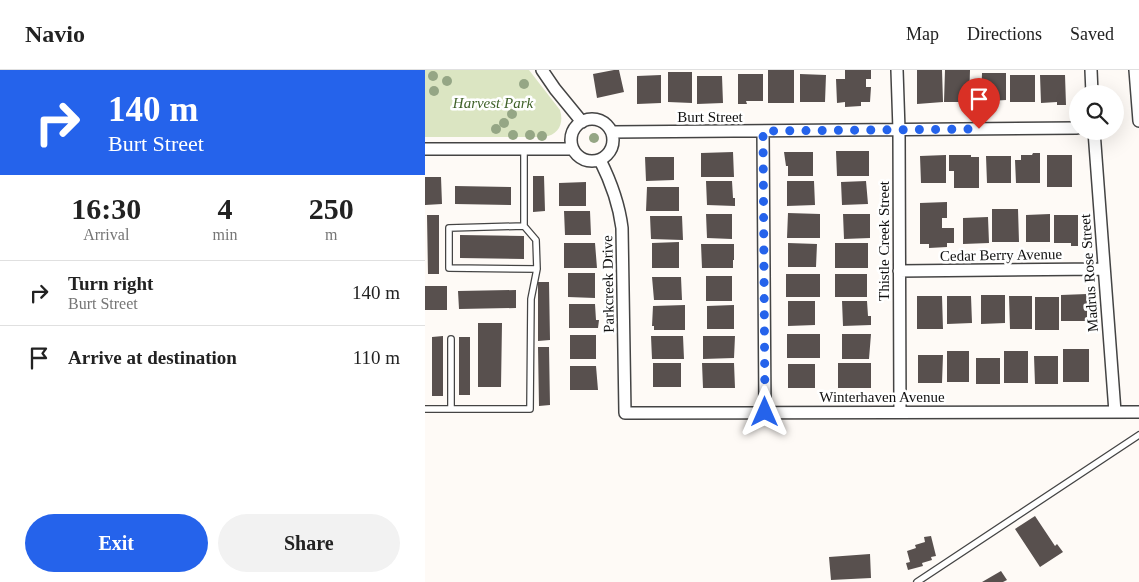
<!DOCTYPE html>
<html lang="en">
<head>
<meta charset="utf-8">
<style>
  body { margin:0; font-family:"Times New Roman",serif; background:#f2f2f2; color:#222; height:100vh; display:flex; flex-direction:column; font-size:19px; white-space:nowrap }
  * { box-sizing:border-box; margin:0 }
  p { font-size:16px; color:#767676 }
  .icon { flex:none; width:28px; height:28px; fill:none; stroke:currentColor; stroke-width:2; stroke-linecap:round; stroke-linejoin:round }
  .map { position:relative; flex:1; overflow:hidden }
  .details { display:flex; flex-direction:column; background:#fff; width:425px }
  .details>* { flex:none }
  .guide { background:#2563eb; color:#fff; overflow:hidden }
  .controls { position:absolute; left:644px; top:15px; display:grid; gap:10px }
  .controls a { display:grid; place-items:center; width:55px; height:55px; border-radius:50%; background:#fff; box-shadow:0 5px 20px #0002; font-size:25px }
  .pin { position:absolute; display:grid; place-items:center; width:42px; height:42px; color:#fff; margin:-51px -21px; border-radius:50% 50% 50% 0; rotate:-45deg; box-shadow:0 0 5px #0007 }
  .pin .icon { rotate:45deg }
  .me { position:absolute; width:55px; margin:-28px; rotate:0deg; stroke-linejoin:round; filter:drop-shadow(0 0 4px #0008) }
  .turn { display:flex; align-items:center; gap:18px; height:105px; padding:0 25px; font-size:22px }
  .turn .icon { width:65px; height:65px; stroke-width:2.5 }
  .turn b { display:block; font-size:35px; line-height:42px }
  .eta { display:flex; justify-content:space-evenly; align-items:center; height:85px; text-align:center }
  .eta b { font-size:30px; font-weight:800; line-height:35px }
  .button { display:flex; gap:10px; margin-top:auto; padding:10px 25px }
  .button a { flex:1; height:58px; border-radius:30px; background:#2563eb; color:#fff; font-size:20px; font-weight:800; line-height:58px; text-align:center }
  .button a+a { background:#f2f2f2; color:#222 }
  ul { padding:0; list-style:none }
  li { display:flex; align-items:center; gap:15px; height:65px; padding:0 25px; border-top:1px solid #e0e0e0 }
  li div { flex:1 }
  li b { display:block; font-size:19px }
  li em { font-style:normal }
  header { display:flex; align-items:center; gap:30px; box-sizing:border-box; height:70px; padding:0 25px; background:#fff; border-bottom:1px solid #e0e0e0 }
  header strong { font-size:24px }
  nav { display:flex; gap:28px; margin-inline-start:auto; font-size:18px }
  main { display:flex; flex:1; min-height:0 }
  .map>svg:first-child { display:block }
</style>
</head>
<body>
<header>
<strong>Navio</strong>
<nav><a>Map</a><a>Directions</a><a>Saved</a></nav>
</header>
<main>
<section class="details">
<div class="guide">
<div class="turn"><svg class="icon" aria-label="right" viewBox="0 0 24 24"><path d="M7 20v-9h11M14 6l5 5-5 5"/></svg><div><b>140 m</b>Burt Street</div></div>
</div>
<div class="eta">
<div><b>16:30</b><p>Arrival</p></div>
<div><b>4</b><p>min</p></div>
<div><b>250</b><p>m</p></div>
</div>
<ul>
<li><svg class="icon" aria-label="right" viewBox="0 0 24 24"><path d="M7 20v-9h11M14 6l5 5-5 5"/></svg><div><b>Turn right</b><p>Burt Street</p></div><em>140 m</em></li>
<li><svg class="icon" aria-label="arrive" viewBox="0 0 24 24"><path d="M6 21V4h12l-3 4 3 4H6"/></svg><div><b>Arrive at destination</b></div><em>110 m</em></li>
</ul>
<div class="button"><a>Exit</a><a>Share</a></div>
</section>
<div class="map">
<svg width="714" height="512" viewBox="0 0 714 512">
  <rect width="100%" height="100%" fill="#fefaf6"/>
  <!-- green -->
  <path fill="#dbe5c2" d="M0 0H104L135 40C139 53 134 65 119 67H0Z"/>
  <!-- building -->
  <path fill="#58504e" d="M189 0H194L199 22 172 28 168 4Z
    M343 0H369V33H343Z
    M420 0H446V9H441V17H446L445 32H436V36L420 37V32L412 33 411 9H420Z
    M492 0H517L518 32 492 34Z
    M520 0H545L544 32H519Z
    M243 2H267V33L243 32Z
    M557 3H581V30L565 31V33H556Z
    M313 4H338V31H321L322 34H313Z
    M375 4 401 5 400 32H375Z
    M236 5V33L212 34V6Z
    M585 5H610V32H585Z
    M615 5H640L641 35H632V32L616 33Z
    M272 6H297L298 33 272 34Z
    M411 81H444V106H412Z
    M308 82 309 107H276V83Z
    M359 82H388V106H363V96H361Z
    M608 83H615V113H591L590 90H596V85H607Z
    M521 85V113H496L495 86Z
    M524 85H546V87H554V118H529V101H524Z
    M622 85H647V117H622Z
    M561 86H586V113H562Z
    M220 87H249V110L221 111Z
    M108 106H119L120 141 108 142Z
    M0 107H16L17 134 0 135Z
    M281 111H307L308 128H310V136L282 135Z
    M362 111H389L390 135 362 136Z
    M441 111 443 134 417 135 416 112Z
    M161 112V136H134V113Z
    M30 116 86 117V135L30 134Z
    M222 117H254V141H221Z
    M522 132V148H517V158H529V173H522V177L504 178V174H495V133Z
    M567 139H593L594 172H567Z
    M139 141H165L166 165H140Z
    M363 143 395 144V168H362Z
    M281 144H307V169L282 168Z
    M418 144H445V168L419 169Z
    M625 144V172H601V145Z
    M2 145H14V204H3Z
    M629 145H653V176H646V173H629Z
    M225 146H257L258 170 226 169Z
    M563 147 564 173 538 174V148Z
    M35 165 99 166V189L35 188Z
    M254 172V198H227V173Z
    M139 173H170L172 198H139Z
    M363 173 392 174 391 197H363Z
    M410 173H443V198H410Z
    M276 174H309V190H308V198H277Z
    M143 203H170V228L143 227Z
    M361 204H395V227H361Z
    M410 204H442V227H410Z
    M281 206H307V231H281Z
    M227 207H256L257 230H229Z
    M113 212H124L125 270 113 271Z
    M0 216H22V240H0Z
    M91 220V238L34 239 33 221Z
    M662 224V251H636V225Z
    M556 225H580V253L556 254Z
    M492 226H517L518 259H492Z
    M522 226H546L547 253 522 254Z
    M584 226H607V259H585Z
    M610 227H634V260H610Z
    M363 231H390V255L363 256Z
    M417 231H442L443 246H446V255L418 256Z
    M144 234H170L171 250H174L173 258H144Z
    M260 235V260H229V256H227L228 236Z
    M309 235V259H282V236Z
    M53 253H77L76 317H53Z
    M362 264H395V288H362Z
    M417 264H446L444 289H417Z
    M145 265H171V289H145Z
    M18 266V326H7V267Z
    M226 266H258L259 289H227Z
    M278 266H310L309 288 278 289Z
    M34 267H45V325H34Z
    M113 277H124L125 335 114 336Z
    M638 279H664V312H638Z
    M522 281H544V312H522Z
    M579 281H603V313H579Z
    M493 285H518L517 313H493Z
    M609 286H633V314H610Z
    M551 288H575V314H551Z
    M228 293H256V317H228Z
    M277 293H309L310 318H278Z
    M413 293H446V318H413Z
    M363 294H390V318H363Z
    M145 296H171L173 320H145Z
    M610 446 630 476 632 474 638 482 615 497 590 459Z
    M506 466 511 486 506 487 507 490 497 493 498 496 483 500 481 493 485 492 482 481 491 478 490 475 500 472 499 467Z
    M445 484 446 508 406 510 404 487Z
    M576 501 582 510 578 512H557Z"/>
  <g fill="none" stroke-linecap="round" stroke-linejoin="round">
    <defs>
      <path id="service" d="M99 156 24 158V198L112 199 111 170 99 156V79
        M26 269V339
        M0 339H105L106 229 112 199
        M492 512 714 365"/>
      <path id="minor" d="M117 0 130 19 157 52
        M472 0 474 60 475 342
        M666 0 667 24
        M710 0 714 51
        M146 70a21 21 0 1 1 42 0a21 21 0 1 1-42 0Z
        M338 61 340 342
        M669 61 690 342
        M187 62 652 58
        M0 79H148
        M175 90C186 112 194 134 197 158L200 343 714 342
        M474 201 678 199"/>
    </defs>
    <!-- service casing -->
    <use href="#service" stroke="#444" stroke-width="8"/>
    <!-- minor casing -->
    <use href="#minor" stroke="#444" stroke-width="14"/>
    <!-- service -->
    <use href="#service" stroke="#fff" stroke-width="5.5"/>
    <!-- minor -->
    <use href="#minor" stroke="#fff" stroke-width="11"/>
  </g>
  <!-- trees -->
  <g fill="#95a685">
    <circle cx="8" cy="6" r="5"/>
    <circle cx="22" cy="11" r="5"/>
    <circle cx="99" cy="14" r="5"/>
    <circle cx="9" cy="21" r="5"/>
    <circle cx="93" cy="34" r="5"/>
    <circle cx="87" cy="44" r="5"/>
    <circle cx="79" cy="53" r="5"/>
    <circle cx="71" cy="59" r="5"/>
    <circle cx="88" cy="65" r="5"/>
    <circle cx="105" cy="65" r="5"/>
    <circle cx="117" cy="66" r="5"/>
    <circle cx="169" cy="68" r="5"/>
  </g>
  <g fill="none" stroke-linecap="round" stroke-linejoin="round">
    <!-- route -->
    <path stroke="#2563eb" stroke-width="9" stroke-dasharray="0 16.2" d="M340 342 338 61 554 59"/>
  </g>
  <g text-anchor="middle" stroke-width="5" stroke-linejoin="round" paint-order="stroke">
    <!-- park labels -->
    <g font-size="15" font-style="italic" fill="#3f6128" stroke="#fff">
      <text x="68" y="38">Harvest Park</text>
    </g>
    <!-- street labels -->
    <g font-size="15" fill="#111" stroke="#fff">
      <text x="285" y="52">Burt Street</text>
      <text transform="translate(459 171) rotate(-90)" y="5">Thistle Creek Street</text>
      <text transform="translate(576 185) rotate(-1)" y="5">Cedar Berry Avenue</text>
      <text transform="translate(664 203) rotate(-94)" y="5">Madrus Rose Street</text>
      <text transform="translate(183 214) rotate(-91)" y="5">Parkcreek Drive</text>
      <text x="457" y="332">Winterhaven Avenue</text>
    </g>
  </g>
</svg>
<div class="controls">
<a><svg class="icon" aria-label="search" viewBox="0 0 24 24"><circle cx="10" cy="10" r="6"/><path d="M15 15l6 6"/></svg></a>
</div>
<div class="pin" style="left:554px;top:59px;background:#d93025"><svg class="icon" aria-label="arrive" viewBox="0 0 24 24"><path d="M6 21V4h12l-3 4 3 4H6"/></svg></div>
<svg class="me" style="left:340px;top:342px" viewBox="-20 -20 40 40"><path d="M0-17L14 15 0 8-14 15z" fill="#2563eb" stroke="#fff" stroke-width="4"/></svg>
</div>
</main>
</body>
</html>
